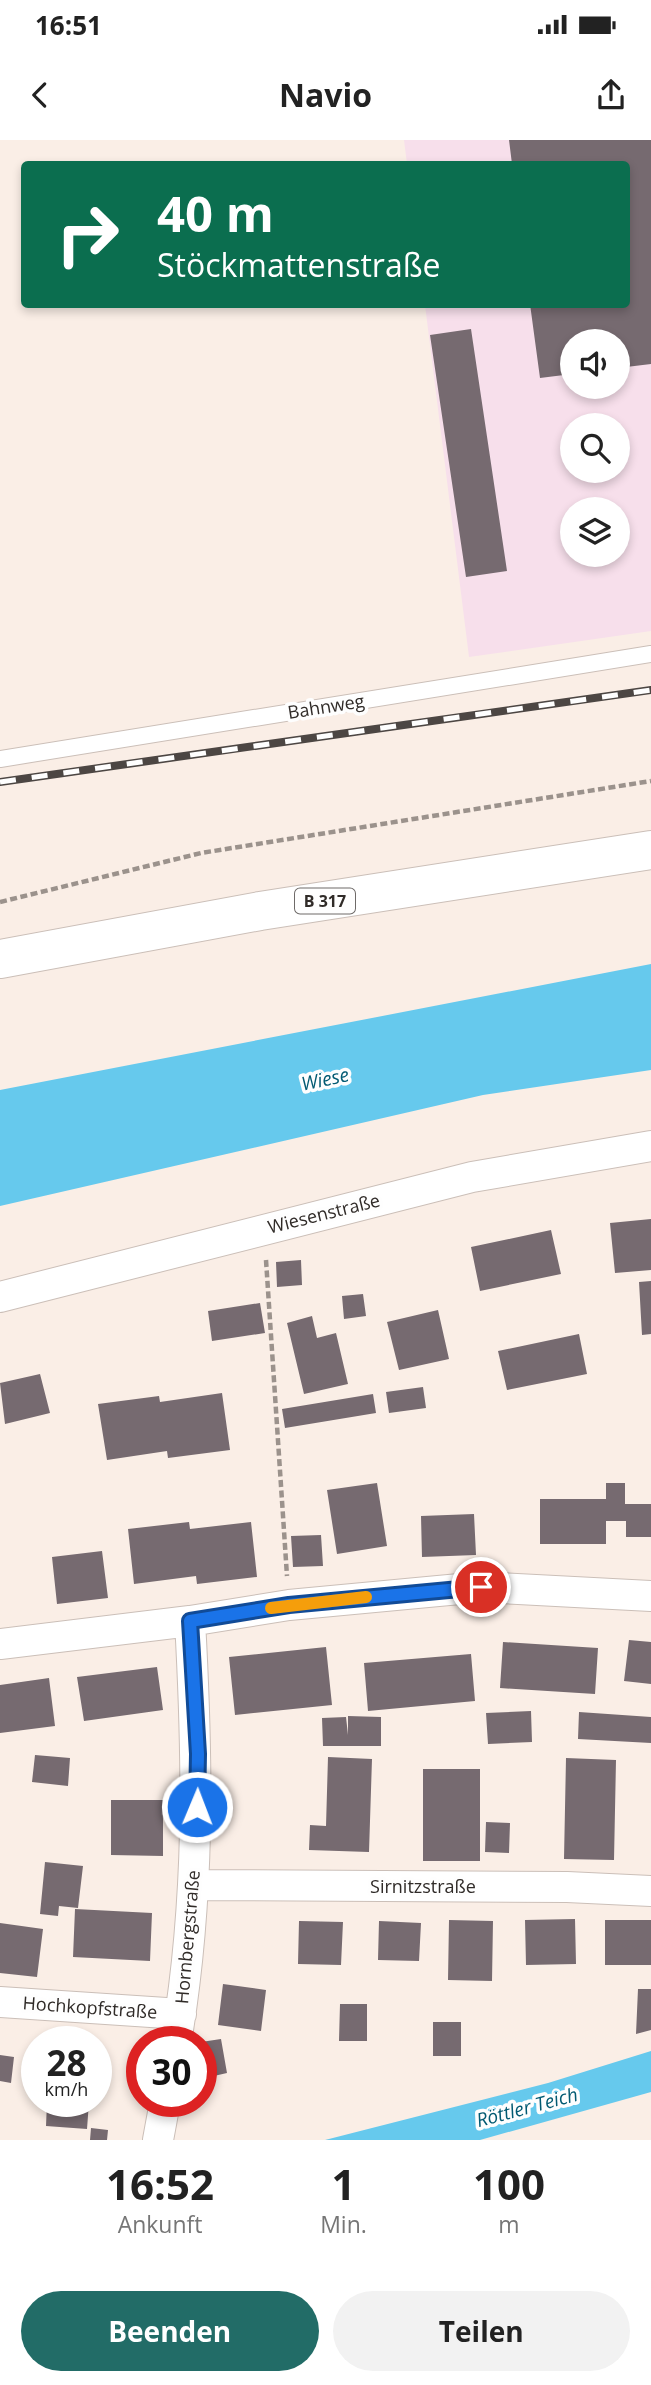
<!DOCTYPE html>
<html lang="de">
<head>
<meta charset="utf-8">
<style>
  body { margin:0; font-family:"Open Sans",sans-serif; background:#f2f2f2; color:#222; height:100vh; display:flex; flex-direction:column; font-size:26px; white-space:nowrap }
  * { box-sizing:border-box; margin:0 }
  p { font-size:23px; color:#767676 }
  .icon { flex:none; width:38px; height:38px; fill:none; stroke:currentColor; stroke-width:2; stroke-linecap:round; stroke-linejoin:round }
  .map { position:relative; height:2000px; overflow:hidden }
  .side { display:flex; flex-direction:column; background:#fff; flex:1 }
  .side>* { flex:none }
  .banner { position:absolute; left:21px; top:21px; width:609px; height:147px; border-radius:7px; box-shadow:0 4px 10px #0003; background:#0b6e4f; color:#fff; overflow:hidden }
  .buttons { position:absolute; left:560px; top:189px; display:grid; gap:14px }
  .buttons a { display:grid; place-items:center; width:70px; height:70px; border-radius:50%; background:#fff; box-shadow:0 4px 10px #0003; font-size:35px }
  .speed { position:absolute; left:21px; top:1886px; display:flex; gap:14px; font-size:35px; font-weight:700; text-align:center }
  .speed>* { display:grid; place-content:center; width:91px; height:91px; border-radius:50%; background:#fff; box-shadow:0 4px 10px #0003; line-height:1 }
  .speed small { font-size:18px; font-weight:400 }
  .speed .limit { border:10px solid #d22; background:#fff; color:#111 }
  .pin { position:absolute; display:grid; place-items:center; width:60px; height:60px; color:#fff; margin:-30px; border:4px solid #fff; border-radius:50%; box-shadow:0 2px 7px #0007 }
  .me { position:absolute; width:77px; margin:-38px; rotate:1deg; stroke-linejoin:round; filter:drop-shadow(0 0 5px #0008) }
  .turn { display:flex; align-items:center; gap:24px; height:147px; padding:0 21px; font-size:32px }
  .turn .icon { width:91px; height:91px; stroke-width:2.5 }
  .turn b { display:block; font-size:49px; line-height:60px }
  .eta { display:flex; justify-content:space-evenly; align-items:center; height:119px; text-align:center }
  .eta b { font-size:42px; font-weight:700; line-height:49px }
  .primary-button { display:flex; gap:14px; margin-top:auto; padding:14px 21px }
  .primary-button a { flex:1; height:80px; border-radius:42px; background:#226c67; color:#fff; font-size:28px; font-weight:700; line-height:80px; text-align:center }
  .primary-button a+a { background:#f2f2f2; color:#222 }
  .status { display:flex; justify-content:space-between; align-items:center; height:49px; padding:0 35px; background:#fff; direction:ltr }
  .status svg { height:19px; fill:currentColor }
  header { display:flex; justify-content:space-between; align-items:center; height:91px; padding:0 21px; background:#fff; font-size:32px; font-weight:700 }
  .map>svg:first-child { display:block }
</style>
</head>
<body>
<div class="status"><b>16:51</b><svg viewBox="0 0 49 12"><path d="M0 12V9h3v3zM5 12V6h3v6zM10 12V3h3v9zM15 12V0h3v12zM26 1h20v11H26zM47 4h2v5h-2z"/></svg></div>
<header><svg class="icon" aria-label="back" viewBox="0 0 24 24"><path d="M15 5l-7 7 7 7"/></svg>Navio<svg class="icon" aria-label="share" viewBox="0 0 24 24"><path d="M12 15V3M7 8l5-5 5 5M5 13v7h14v-7"/></svg></header>
<div class="map">
<svg width="651" height="2000" viewBox="0 0 651 2000">
  <rect width="100%" height="100%" fill="#faeee6"/>
  <!-- industrial -->
  <path fill="#f7dfeb" fill-rule="evenodd" d="M404 0H651V491L469 517 425 165 626 164V24H407ZM572 201H618V247H572ZM572 285H618V331H572ZM572 369H618V415H572Z"/>
  <!-- water -->
  <path fill="#66c9ed" d="M651 824V930L483 955 0 1066V950Z
    M651 1911V1952L480 2000H325L548 1943Z"/>
  <!-- building -->
  <path fill="#766a70" d="M509 0H651V224L618 228V201H572V234L540 238 530 164H626V24H512Z
    M471 189 507 431 466 437 430 195Z
    M651 1079V1130L615 1133 610 1083Z
    M551 1090 561 1134 480 1151 471 1107Z
    M301 1120 302 1145 277 1147 276 1122Z
    M651 1141V1194L642 1195 639 1142Z
    M363 1154 366 1176 344 1179 342 1156Z
    M260 1163 265 1193 212 1201 208 1171Z
    M438 1170 449 1219 399 1230 387 1182Z
    M312 1176 317 1198 336 1193 348 1244 304 1254 287 1183Z
    M579 1194 587 1234 507 1250 498 1211Z
    M40 1234 50 1273 5 1284 0 1243Z
    M423 1247 426 1268 389 1273 386 1252Z
    M222 1253 230 1310 168 1318 167 1311 107 1320 98 1264 159 1256 160 1262Z
    M373 1254 376 1273 285 1288 282 1269Z
    M377 1343 387 1406 337 1414 327 1350Z
    M606 1343H625V1364H651V1397H626V1381H606V1404H540V1359H606Z
    M474 1374 476 1415 422 1417 421 1376Z
    M189 1382 190 1389 251 1382 257 1437 197 1444 196 1436 134 1444 128 1389Z
    M321 1395 323 1426 293 1427 291 1396Z
    M102 1411 108 1458 57 1464 52 1417Z
    M629 1500 651 1502V1544L624 1541Z
    M503 1502 598 1508 595 1554 500 1548Z
    M326 1507 332 1565 235 1575 229 1517Z
    M471 1514 475 1561 368 1571 364 1523Z
    M157 1527 163 1570 84 1581 77 1537Z
    M49 1538 55 1586 0 1593V1545Z
    M531 1571 532 1602 488 1604 486 1573Z
    M579 1572 651 1577V1603L578 1599Z
    M348 1576 381 1577V1606H323L322 1578 346 1577 348 1595Z
    M35 1615 70 1618 68 1646 32 1642Z
    M328 1617 372 1619 369 1712 309 1710 310 1685 326 1686Z
    M566 1618 616 1620 614 1720 564 1719Z
    M423 1629H480V1721H423Z
    M111 1660H163V1716L111 1715Z
    M486 1682 510 1683 509 1713 485 1712Z
    M45 1722 83 1726 78 1768 59 1766 58 1776 40 1774Z
    M75 1769 152 1773 150 1821 73 1817Z
    M575 1779 576 1824 526 1825 525 1780Z
    M449 1780 493 1781 492 1841 448 1840Z
    M605 1780H651V1825H605Z
    M299 1781 343 1782 341 1825 298 1824Z
    M379 1781 421 1783 419 1821 378 1820Z
    M0 1783 43 1789 37 1837 0 1833Z
    M223 1844 266 1850 261 1891 218 1885Z
    M638 1849H651V1890L636 1894Z
    M340 1864H367V1901H339Z
    M433 1882H461V1916H433Z
    M221 1899 227 1933 205 1938 201 1902Z
    M0 1915 14 1917 11 1943 0 1941Z
    M47 1962H89L87 1989 46 1986Z
    M91 1988 108 1990 107 2000H90Z"/>
  <g fill="none" stroke-linecap="round" stroke-linejoin="round">
    <defs>
      <path id="lane" d="M0 619 651 514"/>
      <path id="street" d="M0 1157 472 1037 651 1006
        M0 1504 190 1481 289 1465 481 1447 651 1456
        M195 1745 567 1747 651 1751
        M0 1862 181 1874
        M176 1902C200 1759 198 1625 190 1481
        M158 2000 165 1962"/>
      <path id="primary" d="M0 819 260 771 651 710"/>
    </defs>
    <!-- lane casing -->
    <use href="#lane" stroke="#cbbfb8" stroke-width="18"/>
    <!-- street casing -->
    <use href="#street" stroke="#cbbfb8" stroke-width="32"/>
    <!-- primary casing -->
    <use href="#primary" stroke="#cbbfb8" stroke-width="40"/>
    <!-- path -->
    <path stroke="#9b928c" stroke-width="4.5" stroke-dasharray="7 3.5" stroke-linecap="butt" d="M0 762 201 713 651 641
      M266 1120 287 1436"/>
    <!-- lane -->
    <use href="#lane" stroke="#fff" stroke-width="16"/>
    <!-- street -->
    <use href="#street" stroke="#fff" stroke-width="30"/>
    <!-- primary -->
    <use href="#primary" stroke="#fff" stroke-width="38"/>
    <defs>
      <path id="rail" d="M0 642 651 550"/>
    </defs>
    <!-- rail casing -->
    <use href="#rail" stroke="#4c4643" stroke-width="8"/>
    <!-- rail -->
    <use href="#rail" stroke="#fefefe" stroke-width="5" stroke-dasharray="16" stroke-linecap="butt"/>
  </g>
  <g fill="none" stroke-linecap="round" stroke-linejoin="round">
    <defs>
      <path id="route" d="M197 1667 198 1614 190 1481 289 1465 481 1447"/>
    </defs>
    <!-- route casing -->
    <use href="#route" stroke="#114b97" stroke-width="18"/>
    <!-- route -->
    <use href="#route" stroke="#1a73e8" stroke-width="12"/>
    <!-- slow -->
    <path stroke="#f59e0b" stroke-width="12" d="M271 1468 366 1457"/>
  </g>
  <g text-anchor="middle" stroke-width="7" stroke-linejoin="round" paint-order="stroke">
    <!-- shield labels -->
    <rect fill="#fefefe" stroke="#6e6a68" stroke-width="2" x="295" y="748.5" width="60" height="25" rx="5"/>
    <g font-size="16" font-weight="bold" fill="#302b28">
      <text x="325" y="767">B 317</text>
    </g>
    <!-- street labels -->
    <g font-size="18" fill="#302b28" stroke="#fefefe">
      <text transform="translate(326 567) rotate(-9)" y="6">Bahnweg</text>
      <text transform="translate(324 1074) rotate(-14)" y="6">Wiesenstraße</text>
      <text x="423" y="1753">Sirnitzstraße</text>
      <text transform="translate(188 1797) rotate(-85)" y="6">Hornbergstraße</text>
      <text transform="translate(90 1868) rotate(4)" y="6">Hochkopfstraße</text>
    </g>
    <!-- water labels -->
    <g font-size="19" font-style="italic" fill="#025a72" stroke="#fefefe">
      <text transform="translate(325 939) rotate(-12)" y="7">Wiese</text>
      <text transform="translate(527 1967) rotate(-15)" y="7">Röttler Teich</text>
    </g>
  </g>
</svg>
<div class="buttons">
<a><svg class="icon" aria-label="sound" viewBox="0 0 24 24"><path d="M4 9h4l5-4v14l-5-4H4zM17 9q2 3 0 6"/></svg></a>
<a><svg class="icon" aria-label="search" viewBox="0 0 24 24"><circle cx="10" cy="10" r="6"/><path d="M15 15l6 6"/></svg></a>
<a><svg class="icon" aria-label="layers" viewBox="0 0 24 24"><path d="M12 4l9 5-9 5-9-5zM3 14l9 5 9-5"/></svg></a>
</div>
<div class="speed"><div>28<small>km/h</small></div><div class="limit">30</div></div>
<div class="pin" style="left:481px;top:1447px;background:#d93025"><svg class="icon" aria-label="arrive" viewBox="0 0 24 24"><path d="M6 21V4h12l-3 4 3 4H6"/></svg></div>
<svg class="me" style="left:197px;top:1667px" viewBox="-20 -20 40 40"><circle r="17" fill="#1a73e8" stroke="#fff" stroke-width="3"/><path d="M0-11L8 9 0 5-8 9z" fill="#fff"/></svg>
<div class="banner">
<div class="turn"><svg class="icon" aria-label="right" viewBox="0 0 24 24"><path d="M7 20v-9h11M14 6l5 5-5 5"/></svg><div><b>40 m</b>Stöckmattenstraße</div></div>
</div>
</div>
<section class="side">
<div class="eta">
<div><b>16:52</b><p>Ankunft</p></div>
<div><b>1</b><p>Min.</p></div>
<div><b>100</b><p>m</p></div>
</div>
<div class="primary-button"><a>Beenden</a><a>Teilen</a></div>
</section>
</body>
</html>
